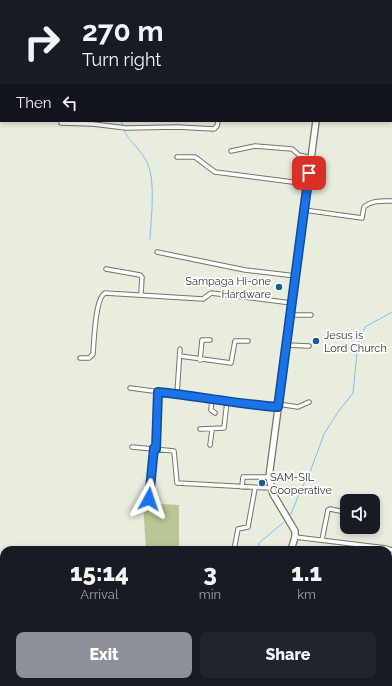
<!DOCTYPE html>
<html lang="en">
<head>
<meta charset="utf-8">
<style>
  body { margin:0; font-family:Raleway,sans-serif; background:#20242c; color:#f1f3f6; height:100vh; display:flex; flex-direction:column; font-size:15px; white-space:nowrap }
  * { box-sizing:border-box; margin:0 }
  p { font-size:13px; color:#9ea1a6 }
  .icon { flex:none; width:22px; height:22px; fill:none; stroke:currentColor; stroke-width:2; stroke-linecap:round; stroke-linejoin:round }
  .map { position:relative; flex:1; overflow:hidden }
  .drawer { position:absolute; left:0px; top:546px; width:392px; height:140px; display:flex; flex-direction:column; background:#171b24; border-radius:12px 12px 0 0; box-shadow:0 2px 6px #0003 }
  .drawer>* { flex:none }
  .guide { position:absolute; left:0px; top:0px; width:392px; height:122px; box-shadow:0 2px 6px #0003; background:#171b24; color:#f1f3f6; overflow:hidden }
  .tools { position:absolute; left:340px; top:494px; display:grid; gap:8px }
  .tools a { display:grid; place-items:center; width:40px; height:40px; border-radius:8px; background:#171b24; box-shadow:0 2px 6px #0003; font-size:20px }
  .pin { position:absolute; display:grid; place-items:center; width:34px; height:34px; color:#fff; margin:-17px; border-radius:8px; box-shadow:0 2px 6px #0006 }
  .me { position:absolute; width:44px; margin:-22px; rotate:5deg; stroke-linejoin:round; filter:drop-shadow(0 0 3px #0008) }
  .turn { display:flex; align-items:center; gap:14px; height:84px; padding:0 16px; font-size:18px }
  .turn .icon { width:52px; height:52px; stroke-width:2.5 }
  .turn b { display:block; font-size:28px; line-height:34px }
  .then { display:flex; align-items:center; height:38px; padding:0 16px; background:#0003; gap:8px; font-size:15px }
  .eta { display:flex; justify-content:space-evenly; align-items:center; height:68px; text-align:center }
  .eta b { font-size:24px; font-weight:800; line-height:28px }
  .cta { display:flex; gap:8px; margin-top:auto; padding:8px 16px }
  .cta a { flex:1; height:46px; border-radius:8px; background:#8c9099; color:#fff; font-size:16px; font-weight:800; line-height:46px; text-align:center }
  .cta a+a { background:#20242c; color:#f1f3f6 }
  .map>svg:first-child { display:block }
</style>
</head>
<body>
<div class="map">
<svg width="392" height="686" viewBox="0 0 392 686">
  <rect width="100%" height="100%" fill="#e9edde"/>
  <!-- green -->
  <path fill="#bac696" d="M143 503 179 505V550H146Z"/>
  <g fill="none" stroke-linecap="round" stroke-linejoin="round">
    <!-- stream -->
    <path stroke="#7ebef7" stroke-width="1" d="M80 0V1
      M0 36 1 37
      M0 56H1
      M0 104H1
      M0 117 1 115
      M122 121V125
      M124 130C128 140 141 150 147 162 156 181 151 218 150 239
      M291 514 301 489 309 475 324 434 338 412 353 393 358 343 365 327 392 312
      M258 550 259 543 284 522
      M228 686 229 682"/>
    <defs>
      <path id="street" d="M61 123 93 124 126 128 177 127 214 129 217 126 218 121
        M231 151 255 146 292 149 299 155 311 158
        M177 157H195L215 172 308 184
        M304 210 362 218 364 207C372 200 382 201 392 201
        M157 252 245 270 296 276
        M106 269 140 275 142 277 141 294
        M296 315H311
        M286 345 309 346
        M180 356 231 363 235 341H248
        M80 358H89L93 354C94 342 95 298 105 293L203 299 211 293 292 303
        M200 360 202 340H210
        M130 388 278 407
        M177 394 180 349
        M212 398 211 410 215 413
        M278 404 298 407 309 402
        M200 429 224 428 227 401
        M210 445 212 430
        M132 447 174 451 177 483 270 488
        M156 449 158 392
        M242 487 243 477H269
        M149 499 154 448
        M295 537 386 548 392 550
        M322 540 328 510 330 509 345 512
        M234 550 238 529 248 527 255 488
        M0 612 4 607
        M166 686 167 682
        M181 686 182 682
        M309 686V682"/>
      <path id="primary" d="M334 1V0
        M291 550 295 537V531L273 494 269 477 316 121
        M277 686V682"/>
    </defs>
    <!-- street casing -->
    <use href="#street" stroke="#727669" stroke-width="5.5"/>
    <!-- primary casing -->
    <use href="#primary" stroke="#727669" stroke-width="8"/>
    <!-- street -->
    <use href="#street" stroke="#fff" stroke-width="3.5"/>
    <!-- primary -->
    <use href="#primary" stroke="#fff" stroke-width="5.5"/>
  </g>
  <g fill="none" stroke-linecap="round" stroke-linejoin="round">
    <defs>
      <path id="route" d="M149 499 154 448 156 449 158 392C198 396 237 404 278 407L309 173"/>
    </defs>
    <!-- route casing -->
    <use href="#route" stroke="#114b97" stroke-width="10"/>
    <!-- route -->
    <use href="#route" stroke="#1a73e8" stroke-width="7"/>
  </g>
  <!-- markers -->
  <g fill="#175e92" stroke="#fff" stroke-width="1.5">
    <circle cx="279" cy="287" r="4"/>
    <circle cx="316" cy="341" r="4"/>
    <circle cx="262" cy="483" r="4"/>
  </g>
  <g text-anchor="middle" stroke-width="3.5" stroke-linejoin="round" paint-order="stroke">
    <!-- poi labels -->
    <g font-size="11" fill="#363832" stroke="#fff" text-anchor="start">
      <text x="271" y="285" text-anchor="end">Sampaga Hi-one<tspan x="271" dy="13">Hardware</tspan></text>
      <text x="324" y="339">Jesus is<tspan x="324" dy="13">Lord Church</tspan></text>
      <text x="270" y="481">SAM-SIL<tspan x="270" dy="13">Cooperative</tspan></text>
    </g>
  </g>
</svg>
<div class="tools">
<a><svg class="icon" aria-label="sound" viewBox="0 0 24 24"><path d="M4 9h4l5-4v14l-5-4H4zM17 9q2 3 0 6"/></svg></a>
</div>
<div class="pin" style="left:309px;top:173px;background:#d93025"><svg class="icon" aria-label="arrive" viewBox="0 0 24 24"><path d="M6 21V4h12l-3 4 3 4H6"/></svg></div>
<svg class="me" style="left:149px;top:499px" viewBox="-20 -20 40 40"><path d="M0-17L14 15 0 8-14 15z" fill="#1a73e8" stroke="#fff" stroke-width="4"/></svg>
<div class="guide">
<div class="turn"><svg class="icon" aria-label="right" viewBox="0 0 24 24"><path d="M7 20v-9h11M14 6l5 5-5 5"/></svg><div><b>270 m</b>Turn right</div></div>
<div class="then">Then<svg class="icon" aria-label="left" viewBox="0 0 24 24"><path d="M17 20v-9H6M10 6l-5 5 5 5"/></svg></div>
</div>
<section class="drawer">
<div class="eta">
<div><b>15:14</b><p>Arrival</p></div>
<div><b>3</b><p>min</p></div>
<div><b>1.1</b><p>km</p></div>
</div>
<div class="cta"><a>Exit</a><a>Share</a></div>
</section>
</div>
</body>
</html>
